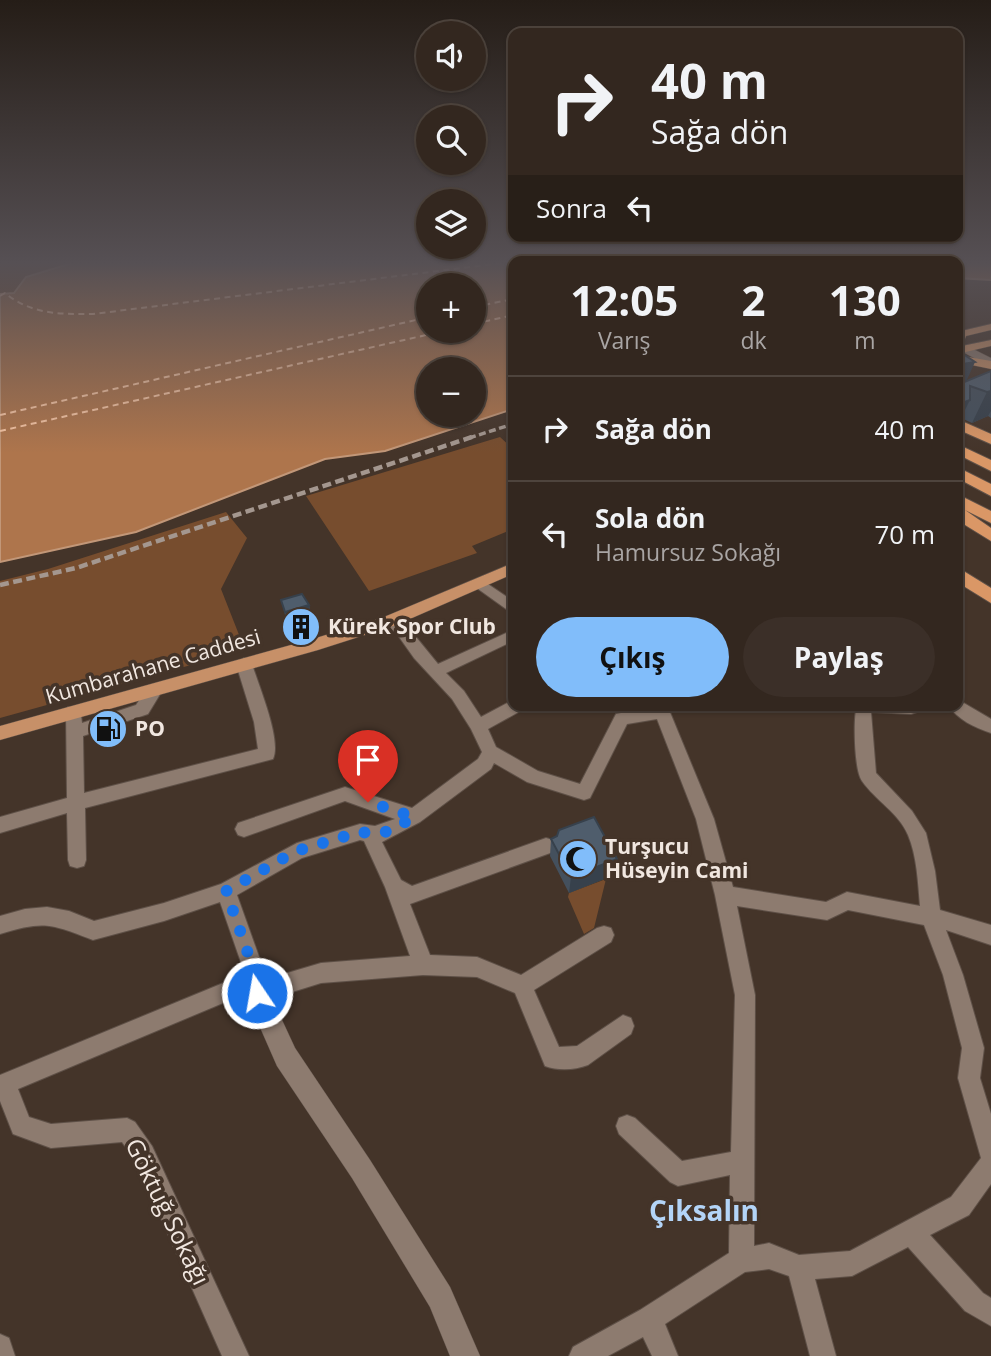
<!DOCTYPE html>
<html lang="tr">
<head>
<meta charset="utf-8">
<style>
  body { margin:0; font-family:"Open Sans",sans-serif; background:#3b2f28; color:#f1f3f6; height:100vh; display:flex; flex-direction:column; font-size:26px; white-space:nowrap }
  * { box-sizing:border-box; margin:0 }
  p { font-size:23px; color:#a9a5a4 }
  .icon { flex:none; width:38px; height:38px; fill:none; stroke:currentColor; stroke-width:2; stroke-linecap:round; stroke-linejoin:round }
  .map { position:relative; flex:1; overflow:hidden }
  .details { position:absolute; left:508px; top:256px; width:455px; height:455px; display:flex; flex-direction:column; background:#33271f; border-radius:14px; box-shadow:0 2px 5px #0004,0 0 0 2px #4e443d }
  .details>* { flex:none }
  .hud { position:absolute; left:508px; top:28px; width:455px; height:214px; border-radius:14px; box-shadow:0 2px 5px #0004,0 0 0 2px #4e443d; background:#33271f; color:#f1f3f6; overflow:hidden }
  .fabs { position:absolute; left:416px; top:21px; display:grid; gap:14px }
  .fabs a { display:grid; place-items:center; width:70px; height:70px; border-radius:50%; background:#33271f; box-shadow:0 2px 5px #0004,0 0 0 2px #4e443d; font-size:35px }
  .pin { position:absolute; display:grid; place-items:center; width:60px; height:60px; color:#fff; margin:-72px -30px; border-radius:50% 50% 50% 0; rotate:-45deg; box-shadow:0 0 7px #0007 }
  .pin .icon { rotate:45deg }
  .me { position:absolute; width:77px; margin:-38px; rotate:348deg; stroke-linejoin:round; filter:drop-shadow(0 0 5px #0008) }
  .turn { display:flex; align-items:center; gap:24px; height:147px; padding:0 28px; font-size:32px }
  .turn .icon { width:91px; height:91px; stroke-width:2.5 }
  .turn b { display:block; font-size:49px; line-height:60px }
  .then { display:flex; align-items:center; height:66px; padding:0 28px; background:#0003; gap:14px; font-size:26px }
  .eta { display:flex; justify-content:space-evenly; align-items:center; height:119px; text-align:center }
  .eta b { font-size:42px; font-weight:700; line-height:49px }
  .cta { display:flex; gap:14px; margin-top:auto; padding:14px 28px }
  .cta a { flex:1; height:80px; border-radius:42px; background:#81bdfa; color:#111; font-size:28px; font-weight:700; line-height:80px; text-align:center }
  .cta a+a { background:#3b2f28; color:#f1f3f6 }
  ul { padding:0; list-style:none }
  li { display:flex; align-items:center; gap:21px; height:105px; padding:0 28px; border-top:2px solid #4e443d }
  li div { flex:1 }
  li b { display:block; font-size:26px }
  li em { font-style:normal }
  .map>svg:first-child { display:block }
</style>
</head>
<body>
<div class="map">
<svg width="991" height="1356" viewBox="0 0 991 1356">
  <rect width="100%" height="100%" fill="#443429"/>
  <!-- green -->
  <path fill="#774d2e" d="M0 263H72L26 277 14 293 0 294Z
    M500 437 513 449V529L472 546 477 553 369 591 306 496Z
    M226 512 247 538 221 589 245 650 0 718V581L48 569Z
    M606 879 594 928 584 934 568 897 569 893Z"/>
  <!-- water -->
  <path fill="#ae754c" stroke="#c29778" stroke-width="2" fill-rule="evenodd" d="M72 263H513V409L385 451 325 459 136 532 0 562V294L14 293 26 277ZM429 285H474V331H429ZM429 369H474V415H429Z
    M957 263H991V280L957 278Z"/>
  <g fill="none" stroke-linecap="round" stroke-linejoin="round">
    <!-- ferry -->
    <path stroke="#f8c6a4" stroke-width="2" stroke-dasharray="6 4.5" stroke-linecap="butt" d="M0 296 5 293C32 315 60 314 93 314L502 263
      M474 307 513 299
      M474 324 513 315
      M0 415 429 317
      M0 431 444 331"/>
    <defs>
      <path id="minor" d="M479 578 513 601V614L474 586 472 583Z
        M390 616 407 626 438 664 513 630V641L446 673 464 691 481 717 513 700V705H526L524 709 488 729 496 747 538 771 580 784 616 714 652 707 651 705H667L714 819 733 887 826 902 847 892 920 906C918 883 917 856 908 835 899 813 875 800 862 781 854 770 853 718 857 705H920L917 712 911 714 871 712 876 773 912 811 926 833 935 871 940 910 991 925V945L946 930 963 975 984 1048 980 1078 991 1114V1184L969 1215 930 1235 983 1293 991 1298V1326L965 1311 908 1247 852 1276 815 1279 836 1356H810L789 1276 769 1269 745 1272 665 1324 678 1356H652L643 1337 608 1356H569L573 1347 640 1310 729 1253 730 1175 678 1186 670 1182 619 1134 616 1126 619 1118 627 1115 635 1118 682 1161 731 1152 735 995 715 895 696 819 657 719 627 724 590 798 584 800 527 782 494 763 491 769 420 822 382 842 401 880 412 886 546 838 553 840 555 846 553 852 410 904 430 955 477 957 521 975 597 928 604 926 611 928 614 935 611 942 534 990 559 1047 577 1046 623 1015 631 1018 634 1026 631 1034 588 1065C575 1070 558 1071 545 1066L515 993 477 977 423 975 321 983 257 1003 250 1000 247 993 18 1089 29 1117 51 1124 127 1118 135 1122 152 1146 249 1356H222L136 1162 122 1142 51 1148 13 1134 0 1101V1075L245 974 220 902 164 921 93 940C51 924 45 920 0 934V916L25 909 47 907 69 911 94 921 164 903 221 884 297 843 360 824 375 826 395 819 345 801 244 837 238 835 235 829 238 823 345 787 412 808 478 759 482 752 471 729 452 699 414 658 397 634 383 621 385 617ZM360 840 364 841 385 887 410 956 321 963 267 979 237 895 302 858ZM737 906 827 920 848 910 924 925 943 975 962 1048 958 1078 981 1158 951 1197 850 1251 799 1255 769 1243 754 1246 755 995Z
        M244 658 252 664C258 684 282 740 273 759L85 808 86 860 84 866 77 868 70 866 68 860 67 813 0 833V817L67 798 66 712 68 707H80L82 723 136 705 148 687H160L162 691 148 714 83 736 84 793 258 749 254 722 236 664Z
        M957 699 991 719V733C974 727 958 720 948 705H957Z
        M0 1334 9 1338 15 1356H0Z"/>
      <path id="tertiary" d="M257 968 265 971 269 992 295 1048 370 1160 450 1287 480 1356H450L430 1307 352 1178 277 1066 245 993 249 971Z"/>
      <path id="secondary" d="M961 347H969L991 358V367L961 351Z"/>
      <path id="primary" d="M991 324V330L966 336 963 344 957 345V332Z
        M991 340V346L957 354V347Z
        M957 355 991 361V369L957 362Z
        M513 563V574L396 625 318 650 0 740V726L316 638 384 617Z"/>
      <path id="trunk" d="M957 419 991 434V444L957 429Z
        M957 444 991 460V471L957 454Z
        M957 467 991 484V496L957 478Z
        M957 494 991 511V523L965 510 991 528V541L957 520V507L962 508 957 506Z
        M957 567 991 588V603L957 582Z"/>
    </defs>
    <!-- minor casing -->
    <use href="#minor" stroke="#5e5047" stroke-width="2"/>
    <!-- tertiary casing -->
    <use href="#tertiary" stroke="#5e5047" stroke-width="1"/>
    <!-- secondary casing -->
    <use href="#secondary" stroke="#5e5047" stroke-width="1"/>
    <!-- primary casing -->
    <use href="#primary" stroke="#5e5047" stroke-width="1"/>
    <!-- trunk casing -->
    <use href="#trunk" stroke="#5e5047" stroke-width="2"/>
    <!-- minor -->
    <use href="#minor" fill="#8d7b6f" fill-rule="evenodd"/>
    <!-- tertiary -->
    <use href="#tertiary" fill="#8d7b6f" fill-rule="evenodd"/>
    <!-- secondary -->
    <use href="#secondary" fill="#8d7b6f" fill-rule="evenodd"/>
    <!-- primary -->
    <use href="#primary" fill="#c79068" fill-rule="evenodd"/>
    <!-- trunk -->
    <use href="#trunk" fill="#da9766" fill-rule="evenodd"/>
    <!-- rail-far1 -->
    <path stroke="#a4978f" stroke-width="3.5" stroke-dasharray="7 3.5" stroke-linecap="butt" d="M469 438 513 424"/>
    <!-- rail -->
    <path stroke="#a4978f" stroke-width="4.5" stroke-dasharray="9 4.5" stroke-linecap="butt" d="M0 585 76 568 475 436"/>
  </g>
  <!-- wall -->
  <path fill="#44505d" d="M991 371V418L988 416 972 423 961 418 966 382Z
    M281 600 309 605 315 630 291 637Z
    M551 839 614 875 569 893 550 856Z"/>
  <!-- shaded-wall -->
  <path fill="#37414c" d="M975 362 965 384 957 386V365Z
    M991 391V411L988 416 972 423 987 392Z
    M970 400 957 426V405Z
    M309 605 315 630 291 637 285 612Z
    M617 859 614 875 569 893 571 877Z"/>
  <!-- building -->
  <path fill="#4f5d6c" stroke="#37414c" stroke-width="2" d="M957 350 975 362 957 365Z
    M991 371V391L987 392 970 386V400L957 405V385Z
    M302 594 309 605 285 612 281 600Z
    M594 817 617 859 571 877 551 839 557 836 559 830Z"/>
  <!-- sky -->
  <linearGradient id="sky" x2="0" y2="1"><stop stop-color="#251d17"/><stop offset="0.58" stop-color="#565054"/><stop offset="1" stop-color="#565054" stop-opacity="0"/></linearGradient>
  <rect width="991" height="453" fill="url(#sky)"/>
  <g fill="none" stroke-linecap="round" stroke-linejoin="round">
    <!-- route -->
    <path stroke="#1a73e8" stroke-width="12" stroke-dasharray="0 21.6" d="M257 993V979L226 891 296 851 360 832 375 834 390 831 414 817 368 802"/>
  </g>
  <!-- icons -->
  <defs>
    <symbol id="building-disc" viewBox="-11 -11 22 22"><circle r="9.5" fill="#81bdfa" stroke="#443429"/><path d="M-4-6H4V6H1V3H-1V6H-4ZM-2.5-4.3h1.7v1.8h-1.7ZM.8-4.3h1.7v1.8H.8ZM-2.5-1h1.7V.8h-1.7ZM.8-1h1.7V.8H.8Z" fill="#111"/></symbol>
    <symbol id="fuel-disc" viewBox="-11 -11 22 22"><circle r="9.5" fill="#81bdfa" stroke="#443429"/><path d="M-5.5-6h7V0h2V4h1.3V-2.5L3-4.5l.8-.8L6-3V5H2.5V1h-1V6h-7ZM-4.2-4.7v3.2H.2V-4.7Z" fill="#111"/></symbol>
    <symbol id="mosque-disc" viewBox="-11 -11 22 22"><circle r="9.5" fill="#81bdfa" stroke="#443429"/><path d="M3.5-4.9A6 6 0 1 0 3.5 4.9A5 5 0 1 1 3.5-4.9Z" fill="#111"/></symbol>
  </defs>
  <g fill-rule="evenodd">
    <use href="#building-disc" x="279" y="605" width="44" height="44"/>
    <use href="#fuel-disc" x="86" y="707" width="44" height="44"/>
    <use href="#mosque-disc" x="556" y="837" width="44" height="44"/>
  </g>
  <g text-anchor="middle" stroke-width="7" stroke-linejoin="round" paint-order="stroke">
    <!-- poi labels -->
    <g font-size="21" font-weight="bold" fill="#f1e7e0" stroke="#443429" text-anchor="start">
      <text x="328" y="634">Kürek Spor Club</text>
      <text x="135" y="736">PO</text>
      <text x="605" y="854">Turşucu<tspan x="605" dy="24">Hüseyin Cami</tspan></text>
    </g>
    <!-- street labels -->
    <g font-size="21" fill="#f1e7e0" stroke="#443429">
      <text transform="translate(153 667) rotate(-16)" y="7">Kumbarahane Caddesi</text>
    </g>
    <!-- near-street labels -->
    <g font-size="24" fill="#f1e7e0" stroke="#443429">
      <text transform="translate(167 1212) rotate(64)" y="8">Göktuğ Sokağı</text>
    </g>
    <!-- near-quarter labels -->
    <g font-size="28" font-weight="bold" fill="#b3d4f7" stroke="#443429">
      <text x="704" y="1221">Çıksalın</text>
    </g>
  </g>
</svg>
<div class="fabs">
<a><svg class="icon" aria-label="sound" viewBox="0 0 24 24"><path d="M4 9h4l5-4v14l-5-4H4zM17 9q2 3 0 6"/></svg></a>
<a><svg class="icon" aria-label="search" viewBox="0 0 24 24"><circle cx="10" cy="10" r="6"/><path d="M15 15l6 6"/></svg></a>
<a><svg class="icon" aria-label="layers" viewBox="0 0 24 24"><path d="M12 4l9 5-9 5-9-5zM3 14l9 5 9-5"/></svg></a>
<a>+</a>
<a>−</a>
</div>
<div class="pin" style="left:368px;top:802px;background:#d93025"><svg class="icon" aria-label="arrive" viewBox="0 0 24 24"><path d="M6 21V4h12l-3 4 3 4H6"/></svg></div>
<svg class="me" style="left:257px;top:993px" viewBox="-20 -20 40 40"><circle r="17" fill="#1a73e8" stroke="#fff" stroke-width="3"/><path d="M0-11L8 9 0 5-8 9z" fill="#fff"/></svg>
<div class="hud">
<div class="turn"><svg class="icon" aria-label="right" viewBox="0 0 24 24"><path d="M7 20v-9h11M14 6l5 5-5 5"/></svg><div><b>40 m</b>Sağa dön</div></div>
<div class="then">Sonra<svg class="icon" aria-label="left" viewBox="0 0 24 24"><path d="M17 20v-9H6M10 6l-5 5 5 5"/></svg></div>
</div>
<section class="details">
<div class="eta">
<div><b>12:05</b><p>Varış</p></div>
<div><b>2</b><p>dk</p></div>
<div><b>130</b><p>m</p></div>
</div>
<ul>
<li><svg class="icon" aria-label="right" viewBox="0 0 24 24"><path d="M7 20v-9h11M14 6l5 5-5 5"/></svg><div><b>Sağa dön</b></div><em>40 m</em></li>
<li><svg class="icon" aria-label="left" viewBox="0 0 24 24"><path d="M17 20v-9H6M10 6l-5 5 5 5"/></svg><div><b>Sola dön</b><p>Hamursuz Sokağı</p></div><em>70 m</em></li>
</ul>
<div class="cta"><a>Çıkış</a><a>Paylaş</a></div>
</section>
</div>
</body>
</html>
